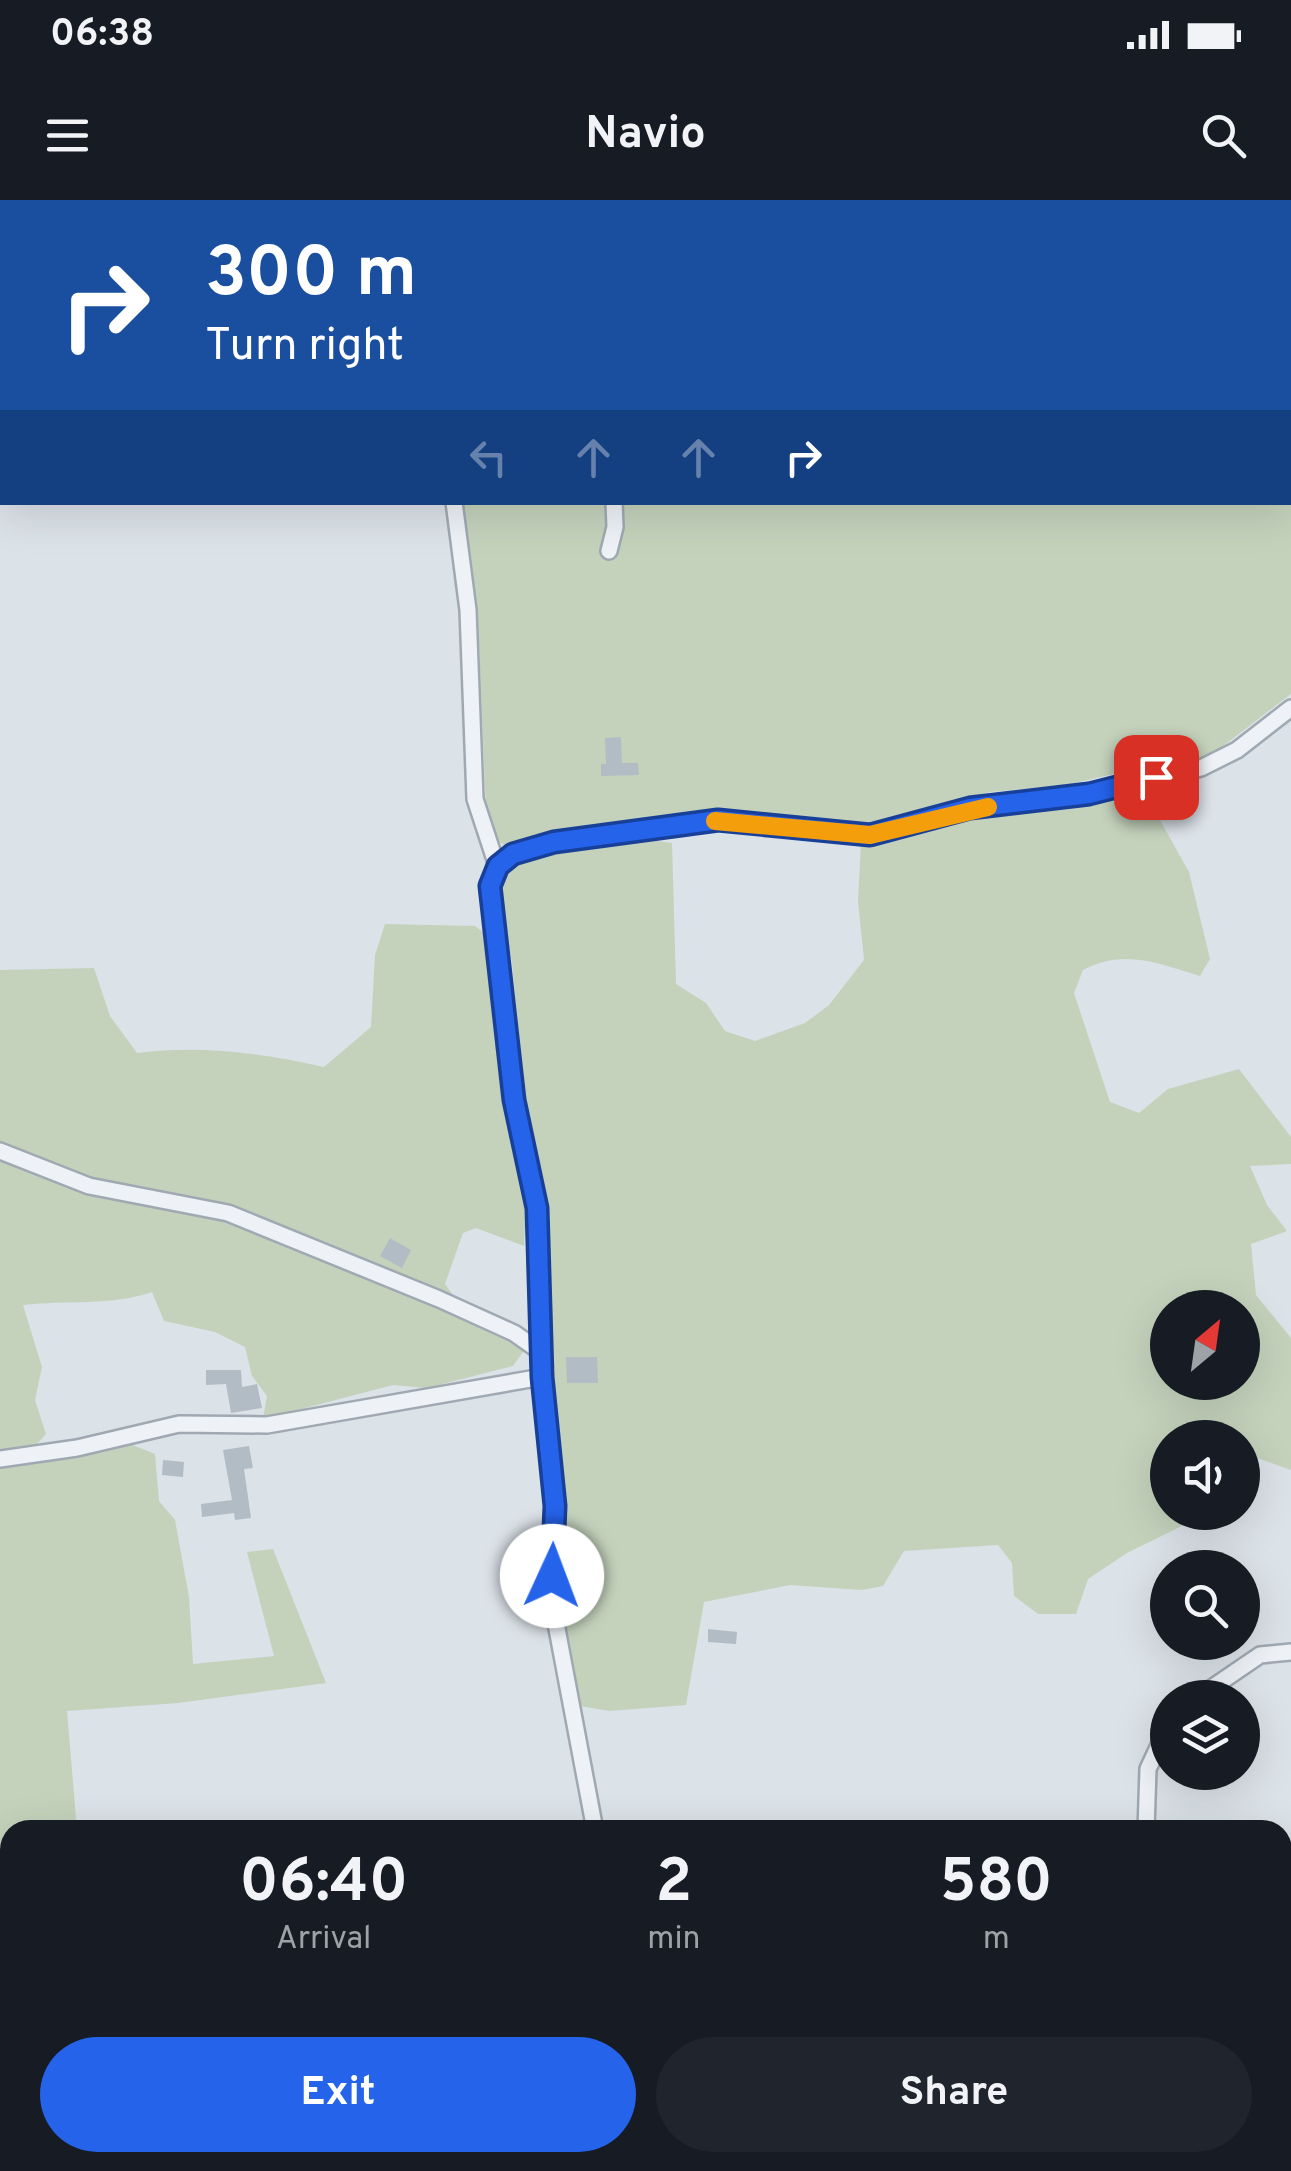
<!DOCTYPE html>
<html lang="en">
<head>
<meta charset="utf-8">
<style>
  body { margin:0; font-family:Overpass,sans-serif; background:#20242c; color:#f1f3f6; height:100vh; display:flex; flex-direction:column; font-size:38px; white-space:nowrap }
  * { box-sizing:border-box; margin:0 }
  p { font-size:32px; color:#9ea1a6 }
  .icon { flex:none; width:55px; height:55px; fill:none; stroke:currentColor; stroke-width:2; stroke-linecap:round; stroke-linejoin:round }
  .map { position:relative; flex:1; overflow:hidden }
  .side { position:absolute; left:0px; top:1620px; width:1292px; height:352px; display:flex; flex-direction:column; background:#171b24; border-radius:30px 30px 0 0; box-shadow:0 10px 40px #0002 }
  .side>* { flex:none }
  .top-card { position:absolute; left:0px; top:0px; width:1292px; height:305px; box-shadow:0 10px 40px #0002; background:#1a4fa0; color:#fff; overflow:hidden }
  .needle { width:65px; rotate:29deg }
  .buttons { position:absolute; left:1150px; top:1090px; display:grid; gap:20px }
  .buttons a { display:grid; place-items:center; width:110px; height:110px; border-radius:50%; background:#171b24; box-shadow:0 10px 40px #0002; font-size:50px }
  .pin { position:absolute; display:grid; place-items:center; width:85px; height:85px; color:#fff; margin:-42px; border-radius:20px; box-shadow:0 5px 15px #0006 }
  .me { position:absolute; width:110px; margin:-55px; rotate:2deg; stroke-linejoin:round; filter:drop-shadow(0 0 8px #0008) }
  .turn { display:flex; align-items:center; gap:35px; height:210px; padding:0 40px; font-size:45px }
  .turn .icon { width:130px; height:130px; stroke-width:2.5 }
  .turn b { display:block; font-size:70px; line-height:85px }
  .lanes { display:flex; align-items:center; height:95px; padding:0 40px; background:#0003; justify-content:center; gap:50px; direction:ltr }
  .lanes .off { opacity:.35 }
  .eta { display:flex; justify-content:space-evenly; align-items:center; height:170px; text-align:center }
  .eta b { font-size:60px; font-weight:700; line-height:70px }
  .cta { display:flex; gap:20px; margin-top:auto; padding:20px 40px }
  .cta a { flex:1; height:115px; border-radius:60px; background:#2563eb; color:#fff; font-size:40px; font-weight:700; line-height:115px; text-align:center }
  .cta a+a { background:#20242c; color:#f1f3f6 }
  .status { display:flex; justify-content:space-between; align-items:center; height:70px; padding:0 50px; background:#171b24; direction:ltr }
  .status svg { height:28px; fill:currentColor }
  header { display:flex; justify-content:space-between; align-items:center; height:130px; padding:0 40px; background:#171b24; font-size:45px; font-weight:700 }
  .map>svg:first-child { display:block }
</style>
</head>
<body>
<div class="status"><b>06:38</b><svg viewBox="0 0 49 12"><path d="M0 12V9h3v3zM5 12V6h3v6zM10 12V3h3v9zM15 12V0h3v12zM26 1h20v11H26zM47 4h2v5h-2z"/></svg></div>
<header><svg class="icon" aria-label="menu" viewBox="0 0 24 24"><path d="M4 6h16M4 12h16M4 18h16"/></svg>Navio<svg class="icon" aria-label="search" viewBox="0 0 24 24"><circle cx="10" cy="10" r="6"/><path d="M15 15l6 6"/></svg></header>
<div class="map">
<svg width="1291" height="1971" viewBox="0 0 1291 1971">
  <rect width="100%" height="100%" fill="#dbe2e8"/>
  <!-- green -->
  <path fill="#c4d2bc" fill-rule="evenodd" d="M0 0H355L2 2V27Z
    M398 0H1291V494L1214 553 1189 563 1126 571 1067 585 990 592 869 626 698 612 646 624 585 627 507 647 492 637 486 610 478 421 461 303 1290 302V2H394Z
    M1121 593 1147 597 1189 672 1210 759 1200 776C1158 764 1126 748 1083 770L1074 793 1110 902 1139 913 1168 889 1239 869 1291 937V964L1250 966 1267 1005 1287 1031 1251 1044 1256 1095 1291 1138V1270L1243 1253 1242 1238H1168V1312L1196 1313 1192 1321 1127 1353 1088 1379 1076 1414H1038L1014 1396 1012 1363 998 1345 904 1351 883 1386 862 1390 790 1385 704 1402 686 1505 610 1511 573 1505 555 1393 562 1369 563 1324 550 1187 546 1025 527 935 512 762 499 697 503 671C545 638 620 633 672 643L676 784 706 803 725 831 755 841 805 823 829 805 864 760 858 701 861 643 974 613 1016 612ZM1168 1108H1242V1182H1168Z
    M385 724 475 726 492 739 508 893 526 1005 524 1046 476 1028 463 1033 445 1084 471 1120 525 1149 513 1166 427 1188 393 1185 263 1219 267 1196 252 1176 245 1147 215 1132 164 1121 152 1092C112 1106 66 1100 23 1105L42 1167 35 1200 46 1234 35 1246 0 1250V770L94 768 110 816 137 853C201 845 262 853 324 867L371 827 375 755Z
    M130 1244 155 1254 159 1301 175 1320 189 1397 193 1464 274 1456 247 1352 273 1349 326 1483 178 1503 67 1511 77 1630H10V1962L129 1963 132 1971H0V1263Z
    M438 1963 709 1962 713 1971H433Z
    M742 1963H997L994 1971H752Z"/>
  <!-- building -->
  <path fill="#b2bcc5" d="M621 537 622 563H638L639 575 601 576V564H606L605 538Z
    M390 1038 411 1050 402 1068 380 1056Z
    M566 1157H597L598 1183H567Z
    M206 1170H241L242 1187 257 1184 262 1208 231 1213 226 1184 206 1185Z
    M249 1246 253 1268 244 1269 251 1318 235 1320 234 1313 202 1317 201 1304 232 1300 223 1250Z
    M163 1260 184 1262 183 1277 162 1275Z
    M708 1429 737 1432 736 1444 708 1442Z"/>
  <g fill="none" stroke-linecap="round" stroke-linejoin="round">
    <defs>
      <path id="street" d="M259 0 260 2
        M382 2 386 0
        M623 2V0
        M454 302 468 410 475 599 497 666
        M609 351 615 327 614 302
        M0 951 89 986 228 1013 439 1099 514 1133 541 1152
        M0 1259 77 1248 179 1224 267 1225 542 1177
        M1197 1498 1260 1455 1291 1452
        M595 1630 551 1397 555 1307 542 1177 537 1008 514 900 491 686 497 666 513 654 554 642 718 621 870 635 970 609 1089 594 1201 568 1237 550 1291 508
        M1146 1630 1148 1569 1168 1526
        M725 1962 728 1971
        M1208 1971 1209 1962"/>
    </defs>
    <!-- street casing -->
    <use href="#street" stroke="#a0a9b2" stroke-width="20"/>
    <!-- street -->
    <use href="#street" stroke="#eef2f6" stroke-width="15"/>
  </g>
  <g fill="none" stroke-linecap="round" stroke-linejoin="round">
    <defs>
      <path id="route" d="M552 1376 555 1306 542 1177 537 1008 514 900 490 686 498 666 513 654 554 642 718 620 870 635 970 608 1089 594 1156 577"/>
    </defs>
    <!-- route casing -->
    <use href="#route" stroke="#184099" stroke-width="25"/>
    <!-- route -->
    <use href="#route" stroke="#2563eb" stroke-width="18"/>
    <!-- slow -->
    <path stroke="#f59e0b" stroke-width="18" d="M715 621 870 635 988 607"/>
  </g>
</svg>
<div class="buttons">
<a><svg class="needle" viewBox="-14 -14 28 28"><path d="M0-13l5 13h-10z" fill="#e53935"/><path d="M0 13l5-13h-10z" fill="#9ea1a6"/></svg></a>
<a><svg class="icon" aria-label="sound" viewBox="0 0 24 24"><path d="M4 9h4l5-4v14l-5-4H4zM17 9q2 3 0 6"/></svg></a>
<a><svg class="icon" aria-label="search" viewBox="0 0 24 24"><circle cx="10" cy="10" r="6"/><path d="M15 15l6 6"/></svg></a>
<a><svg class="icon" aria-label="layers" viewBox="0 0 24 24"><path d="M12 4l9 5-9 5-9-5zM3 14l9 5 9-5"/></svg></a>
</div>
<div class="pin" style="left:1156px;top:577px;background:#d93025"><svg class="icon" aria-label="arrive" viewBox="0 0 24 24"><path d="M6 21V4h12l-3 4 3 4H6"/></svg></div>
<svg class="me" style="left:552px;top:1376px" viewBox="-20 -20 40 40"><circle r="19" fill="#fff"/><path d="M0-13L10 11 0 6-10 11z" fill="#2563eb"/></svg>
<div class="top-card">
<div class="turn"><svg class="icon" aria-label="right" viewBox="0 0 24 24"><path d="M7 20v-9h11M14 6l5 5-5 5"/></svg><div><b>300 m</b>Turn right</div></div>
<div class="lanes"><svg class="icon off" aria-label="left" viewBox="0 0 24 24"><path d="M17 20v-9H6M10 6l-5 5 5 5"/></svg><svg class="icon off" aria-label="ahead" viewBox="0 0 24 24"><path d="M12 20V5M6 11l6-6 6 6"/></svg><svg class="icon off" aria-label="ahead" viewBox="0 0 24 24"><path d="M12 20V5M6 11l6-6 6 6"/></svg><svg class="icon" aria-label="right" viewBox="0 0 24 24"><path d="M7 20v-9h11M14 6l5 5-5 5"/></svg></div>
</div>
<section class="side">
<div class="eta">
<div><b>06:40</b><p>Arrival</p></div>
<div><b>2</b><p>min</p></div>
<div><b>580</b><p>m</p></div>
</div>
<div class="cta"><a>Exit</a><a>Share</a></div>
</section>
</div>
</body>
</html>
